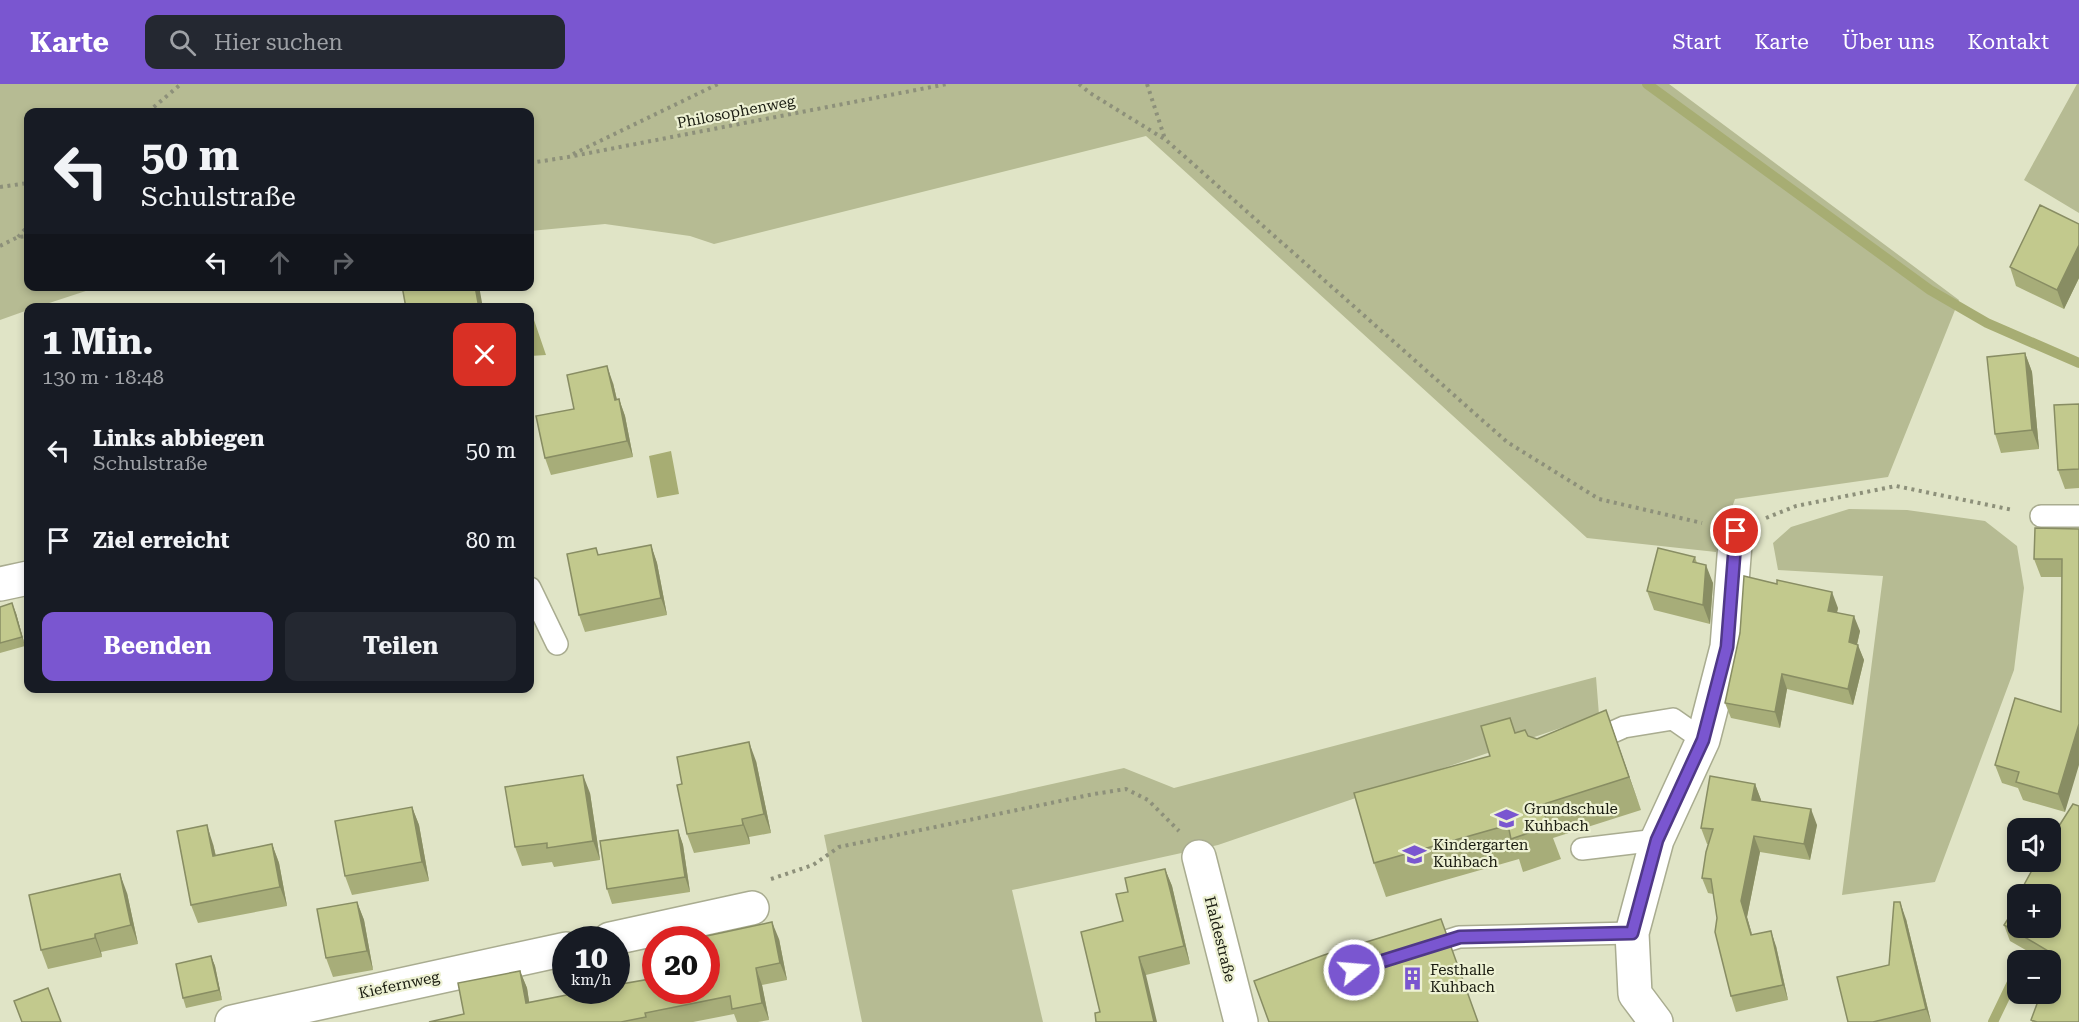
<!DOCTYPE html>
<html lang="de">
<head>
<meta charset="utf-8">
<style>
  body { margin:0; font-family:"Roboto Serif",serif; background:#242831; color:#f1f3f6; height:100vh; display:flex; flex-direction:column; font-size:22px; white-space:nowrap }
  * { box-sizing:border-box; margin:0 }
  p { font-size:20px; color:#9ea1a6 }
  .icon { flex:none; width:33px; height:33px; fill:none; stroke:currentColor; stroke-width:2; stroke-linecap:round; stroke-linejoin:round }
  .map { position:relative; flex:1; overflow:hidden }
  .details { position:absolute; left:24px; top:219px; width:510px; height:390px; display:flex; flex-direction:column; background:#171b24; border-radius:12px; box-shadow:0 3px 9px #0003 }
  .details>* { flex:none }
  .banner { position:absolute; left:24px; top:24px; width:510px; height:183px; border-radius:12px; box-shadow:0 3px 9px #0003; background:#171b24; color:#f1f3f6; overflow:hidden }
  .fabs { position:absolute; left:2007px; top:734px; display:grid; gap:12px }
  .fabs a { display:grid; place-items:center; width:54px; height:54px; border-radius:12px; background:#171b24; box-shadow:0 3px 9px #0003; font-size:30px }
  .speed { position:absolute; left:552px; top:842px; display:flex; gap:12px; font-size:30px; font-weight:700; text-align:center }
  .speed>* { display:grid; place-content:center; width:78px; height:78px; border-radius:50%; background:#171b24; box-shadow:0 3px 9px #0003; line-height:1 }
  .speed small { font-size:15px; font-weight:400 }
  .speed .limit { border:9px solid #d22; background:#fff; color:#111 }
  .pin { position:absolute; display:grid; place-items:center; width:51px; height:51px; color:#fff; margin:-26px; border:3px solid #fff; border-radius:50%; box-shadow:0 2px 6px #0007 }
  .me { position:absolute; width:66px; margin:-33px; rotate:73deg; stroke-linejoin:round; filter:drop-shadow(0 0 4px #0008) }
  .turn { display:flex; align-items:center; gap:21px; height:126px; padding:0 18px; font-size:27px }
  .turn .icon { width:78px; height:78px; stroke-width:2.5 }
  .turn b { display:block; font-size:42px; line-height:51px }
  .lanes { display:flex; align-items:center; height:57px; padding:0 18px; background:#0003; justify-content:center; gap:30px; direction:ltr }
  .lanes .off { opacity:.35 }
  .round { display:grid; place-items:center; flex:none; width:63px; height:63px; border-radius:12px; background:#242831 }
  .head { display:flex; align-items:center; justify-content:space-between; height:102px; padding:0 18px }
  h1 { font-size:36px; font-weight:700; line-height:45px }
  .action { display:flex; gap:12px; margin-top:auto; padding:12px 18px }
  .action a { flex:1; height:69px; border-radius:12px; background:#7a56d0; color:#fff; font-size:24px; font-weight:700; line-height:69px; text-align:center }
  .action a+a { background:#242831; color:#f1f3f6 }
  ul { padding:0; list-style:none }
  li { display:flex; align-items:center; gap:18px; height:90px; padding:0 18px }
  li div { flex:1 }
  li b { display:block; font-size:22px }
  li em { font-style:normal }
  header { display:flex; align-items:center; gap:36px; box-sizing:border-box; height:84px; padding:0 30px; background:#7a56d0; color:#fff }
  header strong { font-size:28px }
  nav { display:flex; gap:33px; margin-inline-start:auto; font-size:21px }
  .search { width:420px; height:54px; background:#242831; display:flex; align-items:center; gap:15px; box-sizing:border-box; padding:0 21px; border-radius:12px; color:#9ea1a6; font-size:22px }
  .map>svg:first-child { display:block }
</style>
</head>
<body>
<header>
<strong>Karte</strong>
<div class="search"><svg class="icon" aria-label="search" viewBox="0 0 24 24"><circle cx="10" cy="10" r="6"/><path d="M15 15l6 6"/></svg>Hier suchen</div>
<nav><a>Start</a><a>Karte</a><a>Über uns</a><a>Kontakt</a></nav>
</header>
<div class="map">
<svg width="2079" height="938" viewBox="0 0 2079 938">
  <rect width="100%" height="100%" fill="#e0e4c6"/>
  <!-- green -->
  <path fill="#b6bb93" d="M0 0H1669L1959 216 1888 393 1735 415 1716 468 1587 454 1146 52 714 160 690 152 605 140 530 147V28H28V202L98 203 37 223 28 224V226L0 236Z
    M2077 0H2079V129L2024 96Z
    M1849 425 1907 426 1985 437 2017 462 2024 504 2014 586 1935 798 1842 811 1883 492 1778 486 1773 459 1791 443Z
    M1596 593 1599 631 1218 761 1012 806 1043 938H862L824 751 1124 684 1174 704Z"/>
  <!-- water -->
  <path fill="#a7ad73" d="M530 233H533L546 271 530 272Z
    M671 367 679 410 657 414 649 372Z"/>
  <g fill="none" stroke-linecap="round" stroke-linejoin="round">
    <!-- stream -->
    <path stroke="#a7ad73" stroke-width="10" d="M1647 0 1930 206 1987 239 2079 279
      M1993 938 2018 886"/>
    <defs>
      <path id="service" d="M2041 432H2079
        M530 504 557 560
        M1588 659 1624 643 1673 635 1703 656
        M1582 765 1657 756
        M1421 865 1459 853 1632 849"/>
      <path id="minor" d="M0 500 28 494
        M1199 773 1241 938
        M610 855 752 824
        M232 938 566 865
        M1656 938 1635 910 1632 849 1657 756 1703 656 1727 563 1736 447"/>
    </defs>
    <!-- service casing -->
    <use href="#service" stroke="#a9ac90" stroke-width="24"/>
    <!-- minor casing -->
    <use href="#minor" stroke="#a9ac90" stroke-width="36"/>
    <!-- path -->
    <path stroke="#8d907a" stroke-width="4" stroke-dasharray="3 4.5" stroke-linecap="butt" d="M1079 0 1090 9 1166 56 1507 358 1599 415 1702 439
      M1147 0 1165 55
      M148 28 181 0
      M573 70 718 0
      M530 79 568 73 947 0
      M0 103 28 99
      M18 153 28 142
      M0 162 18 153 28 152
      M1766 434 1796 422 1896 402 2013 426
      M771 795 813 781 839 763 1094 710 1126 705 1148 716 1179 747"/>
    <!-- service -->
    <use href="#service" stroke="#fff" stroke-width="21"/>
    <!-- minor -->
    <use href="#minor" stroke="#fff" stroke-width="33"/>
  </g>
  <!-- wall -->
  <path fill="#a7ad79" d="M2079 140V194L2064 225 2016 202 2010 183Z
    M2025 269 2032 288 2039 365 2001 369 1995 350Z
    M613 299 617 316 619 315 625 332 633 373 551 391 545 374 574 325Z
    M2079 320V404L2065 405 2058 386Z
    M2079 445 2065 728 2023 716 2018 704 2002 699 1995 681 2061 628 2062 493H2041L2034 475Z
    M651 461 657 479 667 531 585 548 579 531 599 471Z
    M1695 473 1697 479 1713 499 1710 540 1654 526 1647 507Z
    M0 523 16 529 25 562 0 569Z
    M1838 524 1837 528 1860 547 1857 560 1864 576 1853 621 1787 605 1780 644 1731 634 1725 619Z
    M1606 626 1641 726 1553 754 1561 775 1523 788 1519 775 1386 813 1374 779 1515 649 1537 655Z
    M756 677 771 749 749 753 750 760 694 769 687 750 682 700Z
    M1755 700 1761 716 1760 718 1817 741 1810 776 1760 768 1747 833 1752 851 1776 862 1788 916 1736 928 1731 912 1713 810 1708 809 1702 794 1708 760H1707L1701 744Z
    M590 709 600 776 554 783 552 778 522 782 515 763Z
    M412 723 419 741 429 797 352 811 345 792Z
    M678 746 683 761 690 808 612 820 607 805Z
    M213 760 216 772 272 760 279 779 287 822 198 839 191 821Z
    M1165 785 1172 802 1190 880 1146 891 1100 928 1123 837 1128 808Z
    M2029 791 2079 938H2032L2031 936 2052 881 2050 880V876H2043L2010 857 2004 841 2013 826 2012 822Z
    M127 809 138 860 101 868 102 873 48 885 41 866Z
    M357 818 364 836 373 886 333 893 326 874Z
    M1906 835 1931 938H1848L1889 881Z
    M779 855 787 896 762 901 769 936 758 938H737L734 930 693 938H429L464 930 520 887 527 904 529 918 656 906Z
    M211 872 215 882 222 916 186 924 183 914Z"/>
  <!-- shaded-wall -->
  <path fill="#888d63" d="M2079 161V194L2064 225 2057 206Z
    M475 202H479L483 224H479Z
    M2025 269 2032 288 2039 365 2032 346Z
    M607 282 613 299 621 333 615 316Z
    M619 315 625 332 633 373 627 357Z
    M651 461 657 479 667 531 661 514Z
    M1706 481 1713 499 1710 540 1703 521Z
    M1832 508 1838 524 1834 542 1828 527Z
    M12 519 16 529 25 562 22 553Z
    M1854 532 1860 547 1854 574 1849 558Z
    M1858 561 1864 576 1853 621 1848 605Z
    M1782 590 1787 605 1780 644 1775 628Z
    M1606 626 1618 660 1641 726 1629 693Z
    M2079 640V681L2065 728 2058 710Z
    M749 658 756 677 771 749 764 730Z
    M583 691 590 709 600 776 593 757Z
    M1755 700 1761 716 1758 732 1752 716Z
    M412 723 419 741 429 797 422 778Z
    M1811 725 1817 741 1810 776 1804 760Z
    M742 735 749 753 750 760 743 741Z
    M207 741 213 760 220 791 213 772Z
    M678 746 683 761 690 808 685 793Z
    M1754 752 1760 768 1747 833 1757 867 1741 817Z
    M272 760 279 779 287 822 280 803Z
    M1165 785 1172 802 1190 880 1184 862Z
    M120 790 127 809 138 860 131 841Z
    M357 818 364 836 373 886 367 867Z
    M1900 818 1906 835 1931 938 1926 925Z
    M772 838 779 855 787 896 780 879Z
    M1771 847 1776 862 1788 916 1783 901Z
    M95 850 101 868 102 873 95 854Z
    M211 872 215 882 222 916 219 906Z
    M1139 873 1146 891 1157 938H1154Z
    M756 884 762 901 769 936 762 919Z
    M520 887 527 904 532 936 526 919Z"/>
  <!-- building -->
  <path fill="#c2c98d" stroke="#888d63" stroke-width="1.5" d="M2040 121 2079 140V161L2057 206 2010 183Z
    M402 202H475L479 224H406Z
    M214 221 215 224H200Z
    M2025 269 2032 346 1995 350 1987 273Z
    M607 282 615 316 619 315 627 357 545 374 536 332 574 325 567 291Z
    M2079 320V385L2058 386 2054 321Z
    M2035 444 2079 445V640L2058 710 2016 698 2019 688 1995 681 2015 614 2061 628 2062 475H2034Z
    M651 461 661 514 579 531 567 470 596 464 598 471Z
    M1658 464 1695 473 1693 478 1706 481 1703 521 1647 507Z
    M1744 492 1777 500V496L1832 508 1828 527 1854 532 1849 558 1858 561 1848 605 1782 590 1775 628 1725 619 1740 549Z
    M12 519 22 553 0 559V523Z
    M1606 626 1629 693 1541 721 1549 742 1511 755 1508 741 1374 779 1354 709 1490 672 1481 642 1510 634 1515 649 1525 646 1528 652 1537 655Z
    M749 658 764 730 742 735 743 741 687 750 677 701 682 700 677 673Z
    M583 691 593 757 547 764V759L515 763 505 703Z
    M1710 692 1755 700 1752 716 1811 725 1804 760 1754 752 1741 817 1751 851 1771 847 1783 901 1731 912 1715 848 1717 834 1711 795 1702 794 1706 768 1713 745 1701 744Z
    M2073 720 2079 722V938H2037L2031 936 2041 909H2050V884L2055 871 2004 841 2015 824 2012 822 2018 812V843H2050V810H2019L2037 777H2050V756Z
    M412 723 422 778 345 792 335 737Z
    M207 741 213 772 272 760 280 803 191 821 177 747Z
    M678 746 685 793 607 805 600 757Z
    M1165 785 1184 862 1139 873 1154 938H1096L1095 929 1100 928 1081 848 1123 837 1116 810 1128 808 1125 794Z
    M120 790 131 841 95 850V854L41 866 29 811Z
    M357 818 367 867 326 874 317 825Z
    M1894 818H1900L1926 925 1873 938H1848L1837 893 1889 881Z
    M1441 835 1478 938H1269L1254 897 1324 871Z
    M772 838 780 879 756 884 762 919 732 925 730 912 645 929 646 933 621 938H429L464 930 458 899 520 887 526 919 592 906H616V901L656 894V906H706V855H702V853Z
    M211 872 219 906 183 914 176 880Z
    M48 904 61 938H22L14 917Z"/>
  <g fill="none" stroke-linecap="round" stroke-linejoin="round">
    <defs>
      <path id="route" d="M1354 886 1460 853 1632 849 1657 756 1703 656 1727 563 1736 447"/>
    </defs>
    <!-- route casing -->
    <use href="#route" stroke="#4f3887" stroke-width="15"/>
    <!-- route -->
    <use href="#route" stroke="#7a56d0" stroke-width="10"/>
  </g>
  <!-- icons -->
  <defs>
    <symbol id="school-bare" viewBox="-9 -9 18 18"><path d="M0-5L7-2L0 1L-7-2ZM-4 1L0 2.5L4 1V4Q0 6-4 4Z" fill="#7a56d0" stroke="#edf1d3" stroke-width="2.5" paint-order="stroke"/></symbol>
    <symbol id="building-bare" viewBox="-9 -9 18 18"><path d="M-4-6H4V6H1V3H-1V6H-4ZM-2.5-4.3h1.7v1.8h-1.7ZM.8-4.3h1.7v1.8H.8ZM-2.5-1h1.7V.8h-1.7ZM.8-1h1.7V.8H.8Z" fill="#7a56d0" stroke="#edf1d3" stroke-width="2.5" paint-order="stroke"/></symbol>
  </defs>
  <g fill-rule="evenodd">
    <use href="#school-bare" x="1490" y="718" width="33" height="33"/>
    <use href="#school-bare" x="1398" y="754" width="33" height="33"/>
    <use href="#building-bare" x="1396" y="878" width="33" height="33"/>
  </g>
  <g text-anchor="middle" stroke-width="4.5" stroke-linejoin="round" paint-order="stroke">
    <!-- street labels -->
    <g font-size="15" fill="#1a1c11" stroke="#edf1d3">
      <text transform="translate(736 28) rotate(-11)" y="5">Philosophenweg</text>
      <text transform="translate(1220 855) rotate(76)" y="5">Haldestraße</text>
      <text transform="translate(399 901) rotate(-12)" y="5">Kiefernweg</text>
    </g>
    <!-- poi labels -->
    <g font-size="15" fill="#1a1c11" stroke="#edf1d3" text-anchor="start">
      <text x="1524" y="730">Grundschule<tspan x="1524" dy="17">Kuhbach</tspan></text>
      <text x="1433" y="766">Kindergarten<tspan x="1433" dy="17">Kuhbach</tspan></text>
      <text x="1430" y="891">Festhalle<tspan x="1430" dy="17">Kuhbach</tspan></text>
    </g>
  </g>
</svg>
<div class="fabs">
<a><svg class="icon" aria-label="sound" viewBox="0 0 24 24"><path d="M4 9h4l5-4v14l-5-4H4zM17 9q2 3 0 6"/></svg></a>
<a>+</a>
<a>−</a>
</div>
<div class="speed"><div>10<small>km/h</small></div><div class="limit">20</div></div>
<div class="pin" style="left:1736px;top:447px;background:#d93025"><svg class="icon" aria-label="arrive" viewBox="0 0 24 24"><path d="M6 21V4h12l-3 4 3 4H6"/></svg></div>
<svg class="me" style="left:1354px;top:886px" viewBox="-20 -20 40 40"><circle r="17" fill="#7a56d0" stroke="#fff" stroke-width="3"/><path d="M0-11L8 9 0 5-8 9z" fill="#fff"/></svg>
<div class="banner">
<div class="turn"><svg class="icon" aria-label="left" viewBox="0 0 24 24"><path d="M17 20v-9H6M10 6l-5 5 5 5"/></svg><div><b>50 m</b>Schulstraße</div></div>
<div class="lanes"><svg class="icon" aria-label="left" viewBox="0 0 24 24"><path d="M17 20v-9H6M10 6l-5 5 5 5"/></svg><svg class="icon off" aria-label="ahead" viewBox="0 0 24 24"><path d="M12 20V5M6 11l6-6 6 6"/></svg><svg class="icon off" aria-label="right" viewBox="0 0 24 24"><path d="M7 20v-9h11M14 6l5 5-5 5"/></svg></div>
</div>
<section class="details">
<div class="head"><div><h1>1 Min.</h1><p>130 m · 18:48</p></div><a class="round" style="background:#d93025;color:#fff"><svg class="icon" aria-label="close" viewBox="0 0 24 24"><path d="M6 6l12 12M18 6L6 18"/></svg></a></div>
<ul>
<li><svg class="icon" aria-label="left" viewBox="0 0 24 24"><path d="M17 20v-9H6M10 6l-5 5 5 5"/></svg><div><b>Links abbiegen</b><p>Schulstraße</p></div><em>50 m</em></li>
<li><svg class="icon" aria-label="arrive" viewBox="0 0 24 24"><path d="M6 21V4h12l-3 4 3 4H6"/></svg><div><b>Ziel erreicht</b></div><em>80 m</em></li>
</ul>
<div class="action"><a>Beenden</a><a>Teilen</a></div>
</section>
</div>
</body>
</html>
